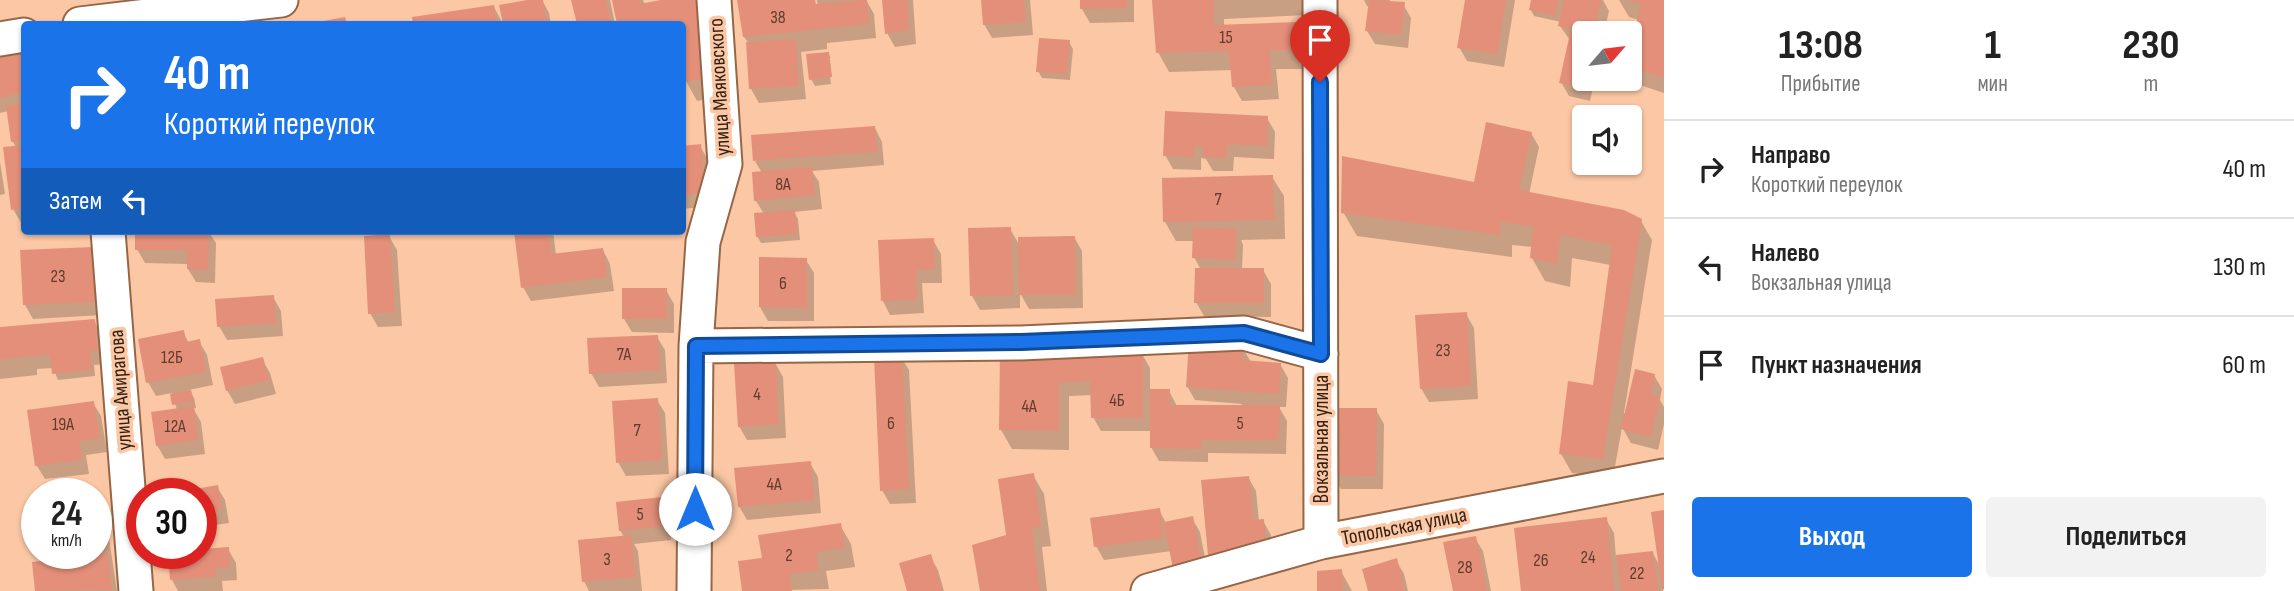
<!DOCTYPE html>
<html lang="ru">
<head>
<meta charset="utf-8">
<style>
  body { margin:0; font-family:"Sofia Sans Condensed",sans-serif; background:#f2f2f2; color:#222; height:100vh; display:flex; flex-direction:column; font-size:26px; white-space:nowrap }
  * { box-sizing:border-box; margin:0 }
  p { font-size:23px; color:#767676 }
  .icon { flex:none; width:38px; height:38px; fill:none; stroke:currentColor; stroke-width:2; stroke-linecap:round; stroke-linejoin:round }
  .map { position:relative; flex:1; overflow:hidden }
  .sheet { display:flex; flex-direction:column; background:#fff; width:630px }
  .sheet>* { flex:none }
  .banner { position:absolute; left:21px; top:21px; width:665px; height:214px; border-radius:7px; box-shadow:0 2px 5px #0004; background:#1a73e8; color:#fff; overflow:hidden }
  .needle { width:46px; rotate:62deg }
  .fabs { position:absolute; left:1572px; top:21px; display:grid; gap:14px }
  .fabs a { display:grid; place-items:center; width:70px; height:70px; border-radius:7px; background:#fff; box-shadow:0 2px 5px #0004; font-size:35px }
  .speed { position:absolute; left:21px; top:478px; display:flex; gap:14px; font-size:35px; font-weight:700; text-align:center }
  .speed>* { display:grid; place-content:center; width:91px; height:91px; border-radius:50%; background:#fff; box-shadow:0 2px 5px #0004; line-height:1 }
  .speed small { font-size:18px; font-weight:400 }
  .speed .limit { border:10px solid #d22; background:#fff; color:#111 }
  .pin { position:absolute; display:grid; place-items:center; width:60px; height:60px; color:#fff; margin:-72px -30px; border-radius:50% 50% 50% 0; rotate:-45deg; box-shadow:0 0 7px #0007 }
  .pin .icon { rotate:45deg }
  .me { position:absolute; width:77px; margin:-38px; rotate:0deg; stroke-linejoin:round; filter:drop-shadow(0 0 5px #0008) }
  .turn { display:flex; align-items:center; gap:24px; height:147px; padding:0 28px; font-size:32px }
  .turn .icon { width:91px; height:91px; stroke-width:2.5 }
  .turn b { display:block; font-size:49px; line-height:60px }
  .then { display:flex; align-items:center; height:66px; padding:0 28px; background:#0003; gap:14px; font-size:26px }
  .eta { display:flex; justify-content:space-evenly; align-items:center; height:119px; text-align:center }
  .eta b { font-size:42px; font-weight:700; line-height:49px }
  .primary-button { display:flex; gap:14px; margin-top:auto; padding:14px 28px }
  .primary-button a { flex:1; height:80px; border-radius:7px; background:#1a73e8; color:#fff; font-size:28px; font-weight:700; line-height:80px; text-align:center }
  .primary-button a+a { background:#f2f2f2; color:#222 }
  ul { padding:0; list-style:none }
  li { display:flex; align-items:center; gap:21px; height:98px; padding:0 28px; border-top:2px solid #e0e0e0 }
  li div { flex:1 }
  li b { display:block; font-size:26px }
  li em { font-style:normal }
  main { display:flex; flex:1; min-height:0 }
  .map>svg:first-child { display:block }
</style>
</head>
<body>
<main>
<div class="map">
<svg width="1664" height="591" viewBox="0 0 1664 591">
  <rect width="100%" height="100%" fill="#fbc7a4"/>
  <!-- shadow -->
  <path fill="#0003" d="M542 0 549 13 551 24H505L501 6Z
    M573 0H610L615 24H578Z
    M614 0H643L645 5 663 0H713L719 97 697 101 686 81 685 75 682 76V24H619Z
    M739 0H813L819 13 817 0H866L874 14 876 38 827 43V49L801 52 806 99 759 103 751 89 748 42 744 37Z
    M884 0H913L916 44 895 47 887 33Z
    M982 0H1030L1033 35 992 38 984 24Z
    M1082 0H1134V22L1090 23 1082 9Z
    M1154 0H1306L1307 15 1224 19V27L1295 24 1306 43 1307 69H1276L1279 99 1242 101 1234 87 1233 70 1169 72 1158 52Z
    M1364 0H1390V2L1403 4 1411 18 1408 48 1375 44 1367 31 1370 6H1367Z
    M1466 0H1515L1504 67 1467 61 1459 47Z
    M1533 0H1603L1609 11 1604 33H1584V79H1595L1590 101 1569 96 1561 82 1570 40 1560 26 1561 22 1534 16 1531 10Z
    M1619 0H1664V93L1640 85 1629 67 1639 20 1629 17Z
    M494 7 503 24H415L414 18Z
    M1069 42 1073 49 1070 80 1042 78 1038 71Z
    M24 49V228L13 209 16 147 13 142 9 111 0 113V53Z
    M828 54 831 58H828L831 84 815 86 811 79Z
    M1267 118 1275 132 1274 159 1234 157 1233 171H1213L1206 159 1201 158V170L1173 169 1165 155Z
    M875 128 882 142 884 165 812 171 819 182 822 209 794 212 798 219 800 240 761 243 757 236 764 214 756 201 762 173 755 161Z
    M1531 133 1539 147 1529 194 1641 221 1652 240 1624 413 1627 414 1654 375 1662 389 1660 400 1664 407V424L1658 450 1631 443 1622 427 1613 478 1572 473 1561 454 1595 387 1611 265 1572 258 1570 287 1545 281 1532 258 1533 247 1512 245V257L1357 236 1343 212 1475 183Z
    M700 146 708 160 713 206 682 209V148Z
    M0 162 5 194 0 195Z
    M1272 177 1284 196 1285 239 1241 240 1243 245 1242 270H1263L1271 284V317L1204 316 1196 302 1201 270 1194 257V241H1176L1165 222Z
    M1010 229 1020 246 1074 237 1082 251 1083 308 1029 309 1020 293V308L980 310 972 296Z
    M137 231H208L216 243 215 283 196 282 188 269V264L145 263 137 249Z
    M516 231H553L556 255 603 250 610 264 614 291 531 301 523 287Z
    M389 236 397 250 402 326 378 327 370 313Z
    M933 240 941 254 942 283H922L924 313 890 315 883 301Z
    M92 248 103 315 33 319 25 305 22 252Z
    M806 260 814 273V321H768L760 307Z
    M666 290 674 304V333L632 332 624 319Z
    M273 297 281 311 283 336 227 340 219 326Z
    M1466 314 1474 328 1478 399 1429 402 1421 388Z
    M94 321 102 335 105 364 94 365 95 376 58 380 53 368 37 369V375L0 379V329Z
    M183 332 189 343 199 341 207 355 213 385 189 390 194 398 196 408H193L201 422 205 454 165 459 157 445 177 410 172 393 156 396 148 382Z
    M657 337 665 350 667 383 599 387 591 373Z
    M1242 347 1251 362 1280 364 1288 378 1286 407H1279L1287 421 1286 454 1208 453V462L1159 461 1151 447V431H1101L1093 417 1092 395 1069 396V450L1012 449 1001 430 1002 355 1142 354 1150 368V390L1169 391 1177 406 1241 407 1242 404 1195 400 1187 386Z
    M901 357 909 370 916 503 890 504 882 490Z
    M262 359 270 373 276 394 235 404 227 390Z
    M775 363 783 377 786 438 747 440 739 426Z
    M657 400 665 413 669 474 626 476 618 462Z
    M93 403 101 416 107 452 86 455 89 474 45 479 37 466Z
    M1376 410 1384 424 1383 489H1341L1333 475Z
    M810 463 818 477 821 513 747 520 739 506Z
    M1033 475 1044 494 1051 546 1042 547 1047 591H982L1008 536Z
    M1248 477 1256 491 1259 521H1263L1271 535 1273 563 1217 568 1209 554Z
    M217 487 225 500 229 523 201 527V494H168Z
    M661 499 669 513 671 540 634 544 638 551 642 591H589L584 581 624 537 620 530Z
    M1159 510 1166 523 1192 518 1200 532 1209 578 1172 551 1104 560 1096 546Z
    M1664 512 1663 591H1523L1606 519 1614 533 1616 557 1652 552 1660 566Z
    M101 518 108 532 117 591H37L34 564 61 561 58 553H96V519Z
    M840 525 851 544 855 567 826 571 829 589 744 591Z
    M1475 538 1483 551 1491 591H1455Z
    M228 549 236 563 237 580 222 581 223 591H178L172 580 201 553Z
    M930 556 938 570 944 591H909Z
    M1396 560 1404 574 1408 591H1370Z
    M1341 571 1352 591H1319Z"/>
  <!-- building -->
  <path fill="#e48f79" d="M527 0H543L547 24H503L499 5Z
    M571 0H606L611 24H577Z
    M612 0H639L640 4 661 0H704L709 78 684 82 682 24H617Z
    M737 0H815L816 4 867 0 869 24 743 37Z
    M882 0H907L909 30 885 34Z
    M981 0H1024L1026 22 983 25Z
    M1080 0H1127V8L1080 9Z
    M1152 0H1214V25L1296 22 1297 50H1269L1272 85 1232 87 1229 51 1156 53Z
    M1369 0 1405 2 1401 35 1365 31Z
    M1465 0H1506L1497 54 1457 48Z
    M1531 0H1558L1555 16 1529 10Z
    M1564 0H1601L1594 33H1584L1585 79 1583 88 1559 83 1571 29 1558 26Z
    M1628 0H1664V78L1629 67V54L1641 4Z
    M494 5 497 24H413L412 17Z
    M345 17 347 24H313V23Z
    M1039 38 1070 40 1067 74 1036 72Z
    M796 39 799 86 749 89 746 42Z
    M24 45V92L0 98V52Z
    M829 52 832 77 809 80 806 54Z
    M24 104V141L11 142 6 106Z
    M1165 111 1268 116 1267 146 1227 144 1226 158 1203 157V146L1194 145V157L1163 156Z
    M1486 122 1532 132 1519 190 1624 210 1642 219 1603 459 1559 454 1568 381 1593 385 1612 245 1560 235 1557 264 1530 258 1533 226 1500 222V235L1341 213 1342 156 1474 182Z
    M875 126 877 152 753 161 751 135Z
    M701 144 706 193 682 195V146Z
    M24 145V208L11 210 3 147Z
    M812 167 815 195 754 201 752 172Z
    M1273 175 1275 220 1163 222 1162 178Z
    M795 210 797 234 756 237 754 213Z
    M1011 227 1013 295 970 296 968 228Z
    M1193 227 1237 229 1235 260 1192 258Z
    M135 231H209L208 270 187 269V250H135Z
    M514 231H548L551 254 603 248 607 277 521 288Z
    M390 234 395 312 368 314 364 236Z
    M1075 236 1076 295H1019L1018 237Z
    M934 238 935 269 916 270 917 300 881 301 878 240Z
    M93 247 96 302 23 305 20 250Z
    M759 257 807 258V308L759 307Z
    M1195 268H1264V303H1194Z
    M622 288H667V319H622Z
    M274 295 276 323 217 327 215 299Z
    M1467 312 1471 386 1420 389 1415 315Z
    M95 319 98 351H90L92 370 52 374 50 355 0 359V327Z
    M184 330 186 342 200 339 206 372 146 383 138 339Z
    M658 335 660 370 589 374 587 338Z
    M1189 341 1243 346 1242 360 1281 363 1279 394 1186 387Z
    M1143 352V418H1091L1090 381 1059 383V431L999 430 1000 353Z
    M902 355 909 489 880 491 874 356Z
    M263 357 269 380 226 391 220 367Z
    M776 361 779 424 738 427 734 363Z
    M1635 369 1655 374 1651 394 1660 397 1651 437 1621 429Z
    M1150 389H1170V405H1280L1279 440H1201V449L1150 448Z
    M191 390 194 401 172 405 170 394Z
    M658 398 662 460 616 463 612 401Z
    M94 401 100 439 80 441 82 460 35 466 27 410Z
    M194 406 198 440 156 446 151 412Z
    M1332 408H1377L1376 476 1331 475Z
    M811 461 814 500 738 507 734 468Z
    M1034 473 1041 527 1032 528 1040 591H980L972 545 1006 535 998 479Z
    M1249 476 1253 520 1264 519 1266 549 1208 555 1201 480Z
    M218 485 222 509 201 512V494H167Z
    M662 497 665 526 619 531 616 502Z
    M1160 508 1164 538 1094 547 1090 518Z
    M1664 510V589H1662L1651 512Z
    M1193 516 1202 564 1173 569 1164 522Z
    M96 517H102L105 551 96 552Z
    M1607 517 1614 591H1521L1514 528Z
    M841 523 845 548 816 552 819 570 789 574 792 591H742L738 561 762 558 758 535Z
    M631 535 636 577 582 582 578 540Z
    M1476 536 1487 591H1453L1443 542Z
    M229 547 230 567 215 568 216 577 170 580 168 553H201V549Z
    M1653 551 1658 591H1621L1616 555Z
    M108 554 112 590 35 591 32 562Z
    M931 554 942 591H907L899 563Z
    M1397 558 1404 591H1368L1362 569Z
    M1342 569 1343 591H1317V571Z"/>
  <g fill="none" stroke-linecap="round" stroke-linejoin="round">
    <defs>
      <path id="minor" d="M1320 0 1321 542
        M80 24 281 0
        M0 39 24 35
        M108 231 136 591
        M696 346 1021 343 1244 333 1321 354
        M694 591 696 346 703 242 725 164 714 0
        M1148 591 1321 542 1664 476"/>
    </defs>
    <!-- minor casing -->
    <use href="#minor" stroke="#966747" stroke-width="37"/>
    <!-- minor -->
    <use href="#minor" stroke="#fff" stroke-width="33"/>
  </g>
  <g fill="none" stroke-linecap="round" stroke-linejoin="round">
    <defs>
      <path id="route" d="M695 509 696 346 1021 342 1244 333 1321 354 1320 82"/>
    </defs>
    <!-- route casing -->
    <use href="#route" stroke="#114b97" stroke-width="18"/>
    <!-- route -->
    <use href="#route" stroke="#1a73e8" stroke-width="12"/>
  </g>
  <g text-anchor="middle" stroke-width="7" stroke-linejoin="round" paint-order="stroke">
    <!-- number labels -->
    <g font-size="18" fill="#603c2d">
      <text x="778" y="23">38</text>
      <text x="1226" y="43">15</text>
      <text x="783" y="190">8А</text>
      <text x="1218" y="205">7</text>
      <text x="58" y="282">23</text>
      <text x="783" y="289">6</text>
      <text x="1443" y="356">23</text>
      <text x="624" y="360">7А</text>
      <text x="172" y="363">12Б</text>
      <text x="757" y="400">4</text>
      <text x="1117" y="406">4Б</text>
      <text x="1029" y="412">4А</text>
      <text x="891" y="429">6</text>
      <text x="1240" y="429">5</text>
      <text x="63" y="430">19А</text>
      <text x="175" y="432">12А</text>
      <text x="637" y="436">7</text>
      <text x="774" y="490">4А</text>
      <text x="640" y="520">5</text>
      <text x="789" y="561">2</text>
      <text x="1588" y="563">24</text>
      <text x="607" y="565">3</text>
      <text x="1541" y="566">26</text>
      <text x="1465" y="573">28</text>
      <text x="1637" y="579">22</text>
    </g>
    <!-- street labels -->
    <g font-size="21" fill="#342114" stroke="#fbc7a4">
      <text transform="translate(719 87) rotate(-93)" y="7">улица Маяковского</text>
      <text transform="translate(120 390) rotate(-94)" y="7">улица Амирагова</text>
      <text transform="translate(1321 439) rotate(-90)" y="7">Вокзальная улица</text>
      <text transform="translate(1404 526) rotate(-11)" y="7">Топольская улица</text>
    </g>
  </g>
</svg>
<div class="fabs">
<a><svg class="needle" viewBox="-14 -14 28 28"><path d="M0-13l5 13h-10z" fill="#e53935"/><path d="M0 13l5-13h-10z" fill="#767676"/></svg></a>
<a><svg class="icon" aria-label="sound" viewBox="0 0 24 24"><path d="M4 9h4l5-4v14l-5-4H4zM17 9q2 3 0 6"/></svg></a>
</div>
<div class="speed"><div>24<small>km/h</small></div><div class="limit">30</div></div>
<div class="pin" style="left:1320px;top:82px;background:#d93025"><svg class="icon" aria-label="arrive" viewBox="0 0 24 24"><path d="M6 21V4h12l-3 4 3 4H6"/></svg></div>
<svg class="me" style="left:695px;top:509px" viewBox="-20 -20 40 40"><circle r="19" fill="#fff"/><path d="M0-13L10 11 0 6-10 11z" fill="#1a73e8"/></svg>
<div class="banner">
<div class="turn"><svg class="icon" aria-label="right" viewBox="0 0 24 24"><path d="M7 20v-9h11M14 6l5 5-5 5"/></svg><div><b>40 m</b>Короткий переулок</div></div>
<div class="then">Затем<svg class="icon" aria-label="left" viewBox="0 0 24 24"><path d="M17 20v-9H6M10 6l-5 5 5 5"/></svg></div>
</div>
</div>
<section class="sheet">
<div class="eta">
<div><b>13:08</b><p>Прибытие</p></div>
<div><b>1</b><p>мин</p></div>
<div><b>230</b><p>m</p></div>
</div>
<ul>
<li><svg class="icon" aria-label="right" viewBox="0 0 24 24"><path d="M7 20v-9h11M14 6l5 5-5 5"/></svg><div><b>Направо</b><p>Короткий переулок</p></div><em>40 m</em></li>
<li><svg class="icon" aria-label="left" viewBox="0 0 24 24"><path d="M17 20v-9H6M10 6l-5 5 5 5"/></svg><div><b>Налево</b><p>Вокзальная улица</p></div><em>130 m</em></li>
<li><svg class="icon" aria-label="arrive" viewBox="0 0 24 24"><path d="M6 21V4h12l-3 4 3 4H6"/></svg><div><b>Пункт назначения</b></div><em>60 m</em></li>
</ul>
<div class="primary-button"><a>Выход</a><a>Поделиться</a></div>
</section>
</main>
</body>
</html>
